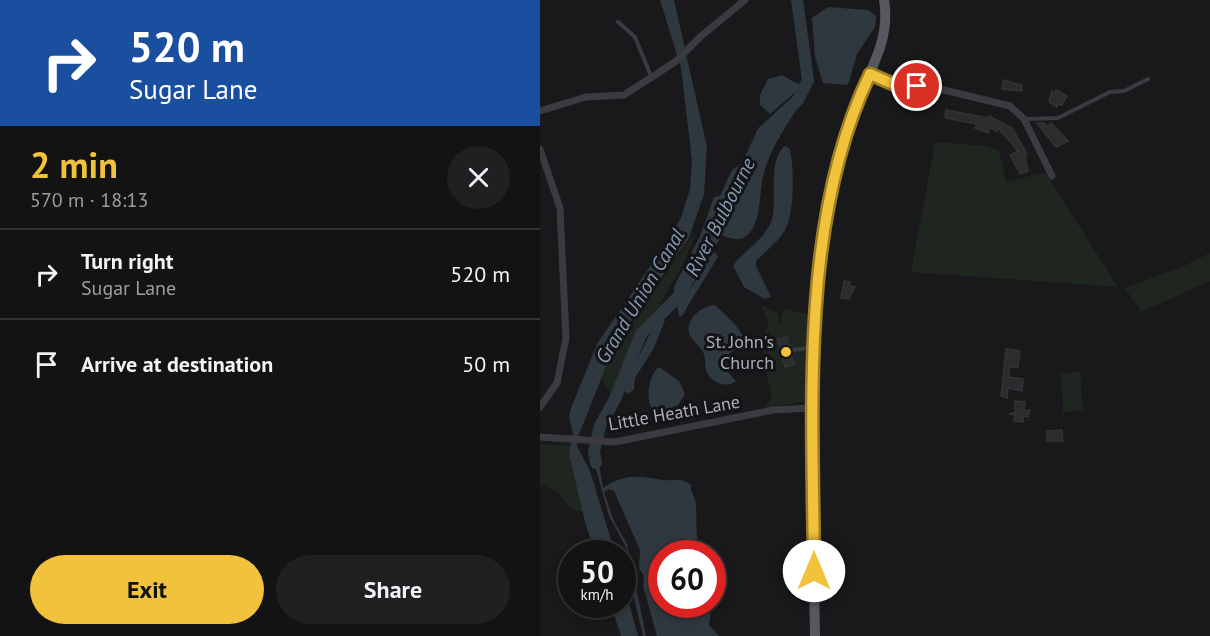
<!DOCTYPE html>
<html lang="en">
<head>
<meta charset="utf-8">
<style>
  body { margin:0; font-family:"PT Sans",sans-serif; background:#202022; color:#f1f3f6; height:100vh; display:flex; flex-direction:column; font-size:22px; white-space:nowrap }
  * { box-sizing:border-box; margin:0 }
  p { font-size:20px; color:#9d9ea0 }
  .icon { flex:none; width:33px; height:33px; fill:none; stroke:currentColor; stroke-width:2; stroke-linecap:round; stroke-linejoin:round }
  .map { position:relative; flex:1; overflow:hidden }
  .side { display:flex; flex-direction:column; background:#131314; width:540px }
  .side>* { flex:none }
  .guide { background:#1a4fa0; color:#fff; overflow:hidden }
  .speed { position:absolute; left:18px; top:540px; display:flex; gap:12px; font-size:30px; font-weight:700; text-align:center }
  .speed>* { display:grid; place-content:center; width:78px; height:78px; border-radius:50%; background:#131314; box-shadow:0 3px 9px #0003,0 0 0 2px #323234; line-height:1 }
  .speed small { font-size:15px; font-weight:400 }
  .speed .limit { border:9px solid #d22; background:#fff; color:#111 }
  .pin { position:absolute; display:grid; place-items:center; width:51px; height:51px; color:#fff; margin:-26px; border:3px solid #fff; border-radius:50%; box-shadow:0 2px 6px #0007 }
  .me { position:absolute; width:66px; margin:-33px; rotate:0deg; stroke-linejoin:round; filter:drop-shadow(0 0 4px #0008) }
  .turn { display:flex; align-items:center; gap:21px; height:126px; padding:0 30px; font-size:27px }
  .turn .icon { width:78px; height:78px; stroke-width:2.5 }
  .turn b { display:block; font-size:42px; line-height:51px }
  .round { display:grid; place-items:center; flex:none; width:63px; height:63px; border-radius:32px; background:#202022 }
  .overview { display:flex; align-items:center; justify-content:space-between; height:102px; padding:0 30px }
  h1 { font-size:36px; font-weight:600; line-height:45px; color:#f1c23b }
  .cta { display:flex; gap:12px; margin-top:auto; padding:12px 30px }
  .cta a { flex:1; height:69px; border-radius:36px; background:#f1c23b; color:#111; font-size:24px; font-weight:600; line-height:69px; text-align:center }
  .cta a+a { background:#202022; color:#f1f3f6 }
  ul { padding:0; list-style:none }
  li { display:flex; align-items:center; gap:18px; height:90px; padding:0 30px; border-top:2px solid #323234 }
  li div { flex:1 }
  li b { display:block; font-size:22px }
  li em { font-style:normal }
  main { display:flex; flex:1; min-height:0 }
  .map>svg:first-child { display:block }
</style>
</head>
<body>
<main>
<section class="side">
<div class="guide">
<div class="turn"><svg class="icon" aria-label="right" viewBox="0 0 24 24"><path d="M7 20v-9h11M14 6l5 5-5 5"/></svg><div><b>520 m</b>Sugar Lane</div></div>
</div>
<div class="overview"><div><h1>2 min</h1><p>570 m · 18:13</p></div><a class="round"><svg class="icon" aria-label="close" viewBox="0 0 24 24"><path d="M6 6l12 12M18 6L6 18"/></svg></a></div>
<ul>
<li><svg class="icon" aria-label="right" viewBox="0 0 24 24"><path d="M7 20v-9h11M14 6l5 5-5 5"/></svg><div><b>Turn right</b><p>Sugar Lane</p></div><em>520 m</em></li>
<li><svg class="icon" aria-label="arrive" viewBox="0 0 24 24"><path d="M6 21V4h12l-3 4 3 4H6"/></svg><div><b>Arrive at destination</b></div><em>50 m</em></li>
</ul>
<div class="cta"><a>Exit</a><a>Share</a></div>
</section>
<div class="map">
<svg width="670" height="636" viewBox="0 0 670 636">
  <rect width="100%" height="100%" fill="#19191b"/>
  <!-- green -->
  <path fill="#1f2620" d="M395 142 446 146 459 151 466 182 505 172 578 287 371 272Z
    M151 237H155L142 266 92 352 75 399 62 379 69 358Z
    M670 253V281L601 312 585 288 644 266Z
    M221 305 238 313 239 326 244 309 270 315 268 401 223 408 232 398C227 373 216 345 229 323Z
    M540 372 543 411 523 412 521 373Z
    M0 444 35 446 45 512 32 510 16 491 0 484Z"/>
  <!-- water -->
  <path fill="#2f373f" d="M120 0H134L167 147 164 194 149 238 75 344 38 437 37 446 50 471 75 553H55L45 522 29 454 33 434 29 416 31 408 57 344 130 237 141 218 150 189 152 161 141 68Z
    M288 7 328 10 336 16 335 27 317 54 308 85 283 83 275 57 272 18Z
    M242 75 260 85V88L230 114 220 105V95L228 79Z
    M256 105 258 107C245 128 228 152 223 177 219 194 222 225 205 237 198 242 186 237 179 234L224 138Z
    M245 146 250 149C254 169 255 212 245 230 238 242 226 251 216 261V266L231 297 225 299 204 287 193 266C204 250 226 239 232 219 238 198 227 160 245 146Z
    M207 160 172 238 137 291 133 289 160 236 174 197 180 196 192 170Z
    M173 251 178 256C167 277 153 295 143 315L139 317 137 305 154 284Z
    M175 305C183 312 201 329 205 339L202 345 186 356 187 371 196 381C187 389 170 383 166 370 165 364 166 358 163 352 159 345 151 340 149 333 146 318 162 306 175 305Z
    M121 319 125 320 114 348 95 378 94 390 87 394 83 389 85 383 112 330Z
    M119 367 139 381 145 394 138 405 120 413 112 409C105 398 109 375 119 367Z
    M56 447 63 488C85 473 98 476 123 480 134 481 142 477 151 485 150 493 155 496 156 504 157 522 155 536 161 553L122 554V604L172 605 169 625 179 636H117L103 586 104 576 99 568 100 550 74 491 69 489 64 492 74 521 87 544 106 636H103L92 589 87 549 69 516 50 448Z
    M83 582 98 636H81L71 605 82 604Z"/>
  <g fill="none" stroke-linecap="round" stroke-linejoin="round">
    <!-- river -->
    <path stroke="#2f373f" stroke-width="12" d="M56 463 54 451 60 426 75 399 101 334 138 297 174 237 223 132 258 100 268 80 257 0"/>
  </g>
  <!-- building -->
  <path fill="#2c2c2f" stroke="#333337" stroke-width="1.5" d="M463 80 482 85V91L462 89Z
    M516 90 527 96 522 105 518 104 517 107 509 102 512 91 514 93Z
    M406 110 448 118 449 116 472 128 487 154 485 155 488 171 480 174 470 155 478 151 458 128 457 132 450 127 448 133 435 128 437 124 405 118Z
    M497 123H504L508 127 511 123 528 141 516 147Z
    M304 281 310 282 309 286 315 287 309 299 301 298Z
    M247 337 254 365 245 367 238 339Z
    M466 349 480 351 478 367H469V377L483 379 482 391 468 388 467 398 461 396Z
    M475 401 485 402 484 411 490 410 488 417 483 416V422L474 421 475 415 470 414 475 412Z
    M522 430 523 441H507V431Z"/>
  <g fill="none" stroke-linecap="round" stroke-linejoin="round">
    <!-- lane -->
    <path stroke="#3a3a40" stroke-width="4" d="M78 22 95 37 111 76
      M485 119 518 118 570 92 584 91 608 79
      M254 350 273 347"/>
    <!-- street -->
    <path stroke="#3a3a40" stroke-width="7" d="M330 74 353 84 400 89 470 106 484 119 512 176
      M0 111 46 97 84 95 135 62 160 37 205 0
      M0 149 20 208 26 338 17 383 0 407
      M0 437 75 442 233 410 272 408"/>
    <!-- primary -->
    <path stroke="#56575f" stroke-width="10" d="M275 636C273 519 268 402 279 285 283 243 287 201 298 159 302 142 307 123 314 107 329 72 351 40 344 0"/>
  </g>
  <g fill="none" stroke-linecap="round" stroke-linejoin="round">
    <defs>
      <path id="route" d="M274 571C273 411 259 221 330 74L353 84 377 86"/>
    </defs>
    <!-- route casing -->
    <use href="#route" stroke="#9d7e26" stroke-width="15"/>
    <!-- route -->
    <use href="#route" stroke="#f1c23b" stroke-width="10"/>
  </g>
  <!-- markers -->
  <circle fill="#f1c23b" stroke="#141416" stroke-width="2" cx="246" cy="352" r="6"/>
  <g text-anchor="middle" stroke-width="6" stroke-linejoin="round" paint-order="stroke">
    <!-- poi labels -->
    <g font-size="18" fill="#abafbb" stroke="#141416" text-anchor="end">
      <text x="234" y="348">St. John's<tspan x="234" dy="21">Church</tspan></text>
    </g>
    <!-- street labels -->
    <g font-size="18" fill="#abafbb" stroke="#141416">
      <text transform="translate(134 413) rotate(-10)" y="6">Little Heath Lane</text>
    </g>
    <!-- water labels -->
    <g font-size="20" font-style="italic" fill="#839ab5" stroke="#141416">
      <text transform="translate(180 217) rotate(-63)" y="7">River Bulbourne</text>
      <text transform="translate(100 296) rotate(-59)" y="7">Grand Union Canal</text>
    </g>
  </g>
</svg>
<div class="speed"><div>50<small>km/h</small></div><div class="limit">60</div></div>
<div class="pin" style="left:377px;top:86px;background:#d93025"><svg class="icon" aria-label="arrive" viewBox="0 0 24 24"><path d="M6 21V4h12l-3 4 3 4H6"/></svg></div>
<svg class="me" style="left:274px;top:571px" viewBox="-20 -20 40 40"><circle r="19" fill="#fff"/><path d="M0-13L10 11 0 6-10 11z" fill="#f1c23b"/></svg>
</div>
</main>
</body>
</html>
